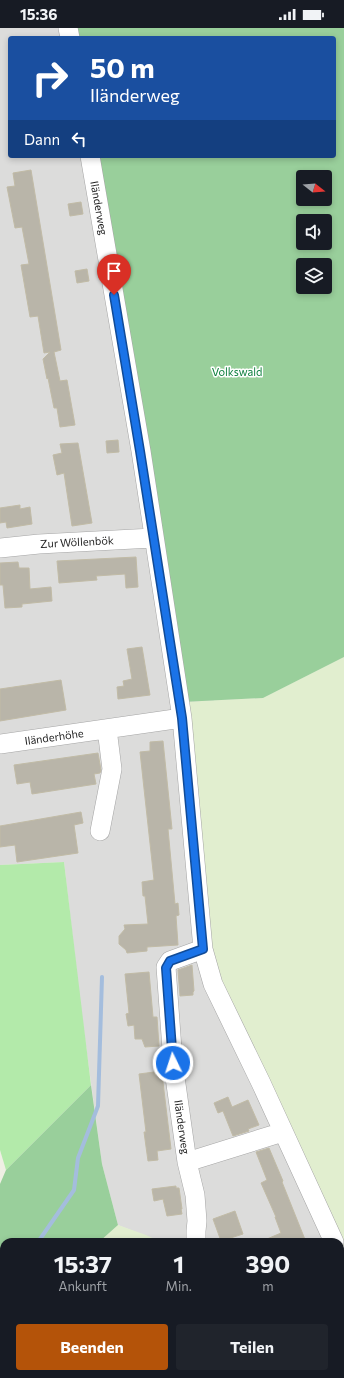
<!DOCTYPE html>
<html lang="de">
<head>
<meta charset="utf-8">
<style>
  body { margin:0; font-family:Commissioner,sans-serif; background:#20242c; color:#f1f3f6; height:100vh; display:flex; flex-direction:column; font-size:15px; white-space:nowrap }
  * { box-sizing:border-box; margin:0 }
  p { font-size:13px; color:#9ea1a6 }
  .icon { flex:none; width:22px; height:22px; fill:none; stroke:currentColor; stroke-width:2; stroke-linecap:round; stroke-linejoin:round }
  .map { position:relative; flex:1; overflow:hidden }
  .details { position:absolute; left:0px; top:1210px; width:344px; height:140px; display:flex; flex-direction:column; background:#171b24; border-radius:12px 12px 0 0; box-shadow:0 2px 6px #0003 }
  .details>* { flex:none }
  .guide { position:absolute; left:8px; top:8px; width:328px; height:122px; border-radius:4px; box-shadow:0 2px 6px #0003; background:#1a4fa0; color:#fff; overflow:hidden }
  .needle { width:26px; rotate:107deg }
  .buttons { position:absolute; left:296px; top:142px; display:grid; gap:8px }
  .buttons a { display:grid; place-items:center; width:36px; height:36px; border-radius:4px; background:#171b24; box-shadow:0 2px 6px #0003; font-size:20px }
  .pin { position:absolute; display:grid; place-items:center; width:34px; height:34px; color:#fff; margin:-41px -17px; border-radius:50% 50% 50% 0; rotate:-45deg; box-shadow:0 0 4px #0007 }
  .pin .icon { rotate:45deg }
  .me { position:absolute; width:44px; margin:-22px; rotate:356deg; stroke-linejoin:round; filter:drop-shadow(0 0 3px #0008) }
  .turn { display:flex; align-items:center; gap:14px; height:84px; padding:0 16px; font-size:18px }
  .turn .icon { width:52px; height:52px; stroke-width:2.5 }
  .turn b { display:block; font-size:28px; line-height:34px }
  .then { display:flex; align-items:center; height:38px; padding:0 16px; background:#0003; gap:8px; font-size:15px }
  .eta { display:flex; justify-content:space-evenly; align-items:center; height:68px; text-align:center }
  .eta b { font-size:24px; font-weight:700; line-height:28px }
  .cta { display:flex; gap:8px; margin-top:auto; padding:8px 16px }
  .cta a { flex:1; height:46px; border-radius:4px; background:#b45309; color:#fff; font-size:16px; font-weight:700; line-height:46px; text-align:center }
  .cta a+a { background:#20242c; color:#f1f3f6 }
  .status { display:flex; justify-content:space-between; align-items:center; height:28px; padding:0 20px; background:#171b24; direction:ltr }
  .status svg { height:11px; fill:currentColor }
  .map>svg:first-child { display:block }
</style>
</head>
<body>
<div class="status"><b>15:36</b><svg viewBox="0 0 49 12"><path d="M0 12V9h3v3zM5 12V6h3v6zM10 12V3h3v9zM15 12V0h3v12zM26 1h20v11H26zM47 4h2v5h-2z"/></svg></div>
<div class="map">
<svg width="344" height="1350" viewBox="0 0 344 1350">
  <rect width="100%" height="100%" fill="#efefe4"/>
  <!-- residential -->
  <path fill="#dcdcdb" d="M0 0H69L71 10H10V128H91L336 1214H161L118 1197 102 1136 81 981 64 834 0 837Z"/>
  <!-- farmland -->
  <path fill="#e1eecf" d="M344 629V1232L215 953 182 674 263 670Z
    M118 1197 146 1207 161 1214H99Z
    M340 1257H344V1350H21L23 1346H340Z"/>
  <!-- grass -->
  <path fill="#b3eaaa" d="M64 834 91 1057 6 1142 0 1122V837Z"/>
  <!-- forest -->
  <path fill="#99cf9b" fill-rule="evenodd" d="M69 0H344V629L263 670 182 674 91 128H334V10H71ZM303 149H325V171H303ZM303 193H325V215H303ZM303 237H325V259H303Z
    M91 1057 102 1136 118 1197 99 1214H4V1346H23L21 1350H0V1156L6 1142Z"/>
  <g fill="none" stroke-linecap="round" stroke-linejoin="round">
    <!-- stream -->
    <path stroke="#a4bddd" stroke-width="4" d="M38 1214 74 1162 78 1130 98 1078 102 949
      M0 1285 4 1259"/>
  </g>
  <!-- building -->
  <path fill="#b9b5a9" stroke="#c1bba6" d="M31 142 61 322 54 324 60 353 67 352 75 397 60 399 57 380H54L48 350 47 351 43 331 50 324 44 325 38 288 30 289 21 237 29 236 22 199 15 200 7 159 15 158 13 145Z
    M81 174 83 186 70 188 68 176Z
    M87 241 89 253 77 255 75 243Z
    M118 412 119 424 107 425 106 413Z
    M78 415 92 495 72 498 64 445 57 447 53 427 62 425 60 416Z
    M20 477V481L30 479 32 496 7 500 6 494 0 495V480Z
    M136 529 138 559 126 560 125 546 96 548 97 552 59 555 57 533Z
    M18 534 19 540H29L30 561 51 559 52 573 22 576V579L5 580 3 557H0V535Z
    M142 619 150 667 118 671 117 659 124 658 123 653 132 651 127 621Z
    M61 652 66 682 0 693V661Z
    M163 713 172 801H168L175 876 178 875 179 887 176 888 178 917 147 919V923L127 925 126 922 119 916V908L125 901 124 897 148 896 145 868H143L142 854 154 852 140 724 150 723V714Z
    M98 725 101 742 100 745 94 746 96 756 32 766 30 754 17 756 14 737Z
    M81 784 83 795 74 797 78 825 17 834 15 817 0 819V798Z
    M192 937 194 963 193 964V967L180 968 178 942Z
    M149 944 153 989H157L159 1018 145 1019 142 1011H135L134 997 128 998 126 986 129 985 125 946Z
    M154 1044 155 1047 162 1046 171 1121 157 1123 158 1132 148 1133 144 1104H146L139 1046Z
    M228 1069 232 1079 248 1072 259 1097 248 1101 249 1103 233 1108 223 1083 218 1085 214 1075Z
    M269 1120 283 1153 282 1154 306 1214H260L281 1205 275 1189H276L261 1155 267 1152 256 1124Z
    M176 1158V1160H179L182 1181H181L182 1186 167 1188 163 1171 154 1173 152 1161Z
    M235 1183 243 1206 221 1213 213 1191Z"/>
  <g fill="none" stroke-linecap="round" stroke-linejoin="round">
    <defs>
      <path id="minor" d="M68 0 70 10
        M90 128 141 423 182 690 203 921 213 956 261 1055 334 1214
        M0 520 39 516 153 510
        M0 716 182 690
        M100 803 112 741 107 701
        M187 1134 283 1104
        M196 1214V1203L197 1193 195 1167 187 1134 173 1035 166 939 170 933 203 921
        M340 1227 344 1236
        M340 1251 344 1252"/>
    </defs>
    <!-- minor casing -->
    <use href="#minor" stroke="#a5a5a5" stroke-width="20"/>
    <!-- minor -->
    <use href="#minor" stroke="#fff" stroke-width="19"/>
  </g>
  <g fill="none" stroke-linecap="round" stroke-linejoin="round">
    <defs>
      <path id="route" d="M114 267 140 423 182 690 203 921 170 933 166 940 173 1035"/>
    </defs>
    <!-- route casing -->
    <use href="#route" stroke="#114b97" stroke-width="10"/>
    <!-- route -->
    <use href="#route" stroke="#1a73e8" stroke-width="7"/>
  </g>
  <g text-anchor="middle" stroke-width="3" stroke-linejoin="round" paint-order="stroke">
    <!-- street labels -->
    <g font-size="11" fill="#1e1e1e" stroke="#fff">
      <text transform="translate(99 180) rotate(80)" y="4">Iländerweg</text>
      <text transform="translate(77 514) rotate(-3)" y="4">Zur Wöllenbök</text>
      <text transform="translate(54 709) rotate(-8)" y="4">Iländerhöhe</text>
      <text transform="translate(182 1099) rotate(82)" y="4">Iländerweg</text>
    </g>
    <!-- park labels -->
    <g font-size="11" fill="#0b7e3c" stroke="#fff">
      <text x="237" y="348">Volkswald</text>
    </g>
  </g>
</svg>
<div class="buttons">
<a><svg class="needle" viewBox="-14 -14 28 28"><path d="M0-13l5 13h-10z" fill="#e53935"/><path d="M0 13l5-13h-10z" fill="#9ea1a6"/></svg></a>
<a><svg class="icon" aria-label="sound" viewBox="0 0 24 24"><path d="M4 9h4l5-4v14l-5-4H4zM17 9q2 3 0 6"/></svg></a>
<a><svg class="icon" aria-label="layers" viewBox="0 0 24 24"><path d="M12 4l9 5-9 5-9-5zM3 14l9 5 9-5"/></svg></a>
</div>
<div class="pin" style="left:114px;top:267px;background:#d93025"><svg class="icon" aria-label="arrive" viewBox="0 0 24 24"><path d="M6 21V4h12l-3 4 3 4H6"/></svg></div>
<svg class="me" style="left:173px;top:1035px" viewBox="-20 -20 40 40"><circle r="17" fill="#1a73e8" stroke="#fff" stroke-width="3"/><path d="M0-11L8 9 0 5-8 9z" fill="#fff"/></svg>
<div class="guide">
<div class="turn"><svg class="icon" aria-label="right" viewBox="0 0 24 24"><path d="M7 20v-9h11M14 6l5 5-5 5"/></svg><div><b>50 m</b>Iländerweg</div></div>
<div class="then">Dann<svg class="icon" aria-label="left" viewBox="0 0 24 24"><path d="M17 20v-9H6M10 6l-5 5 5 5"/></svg></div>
</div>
<section class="details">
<div class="eta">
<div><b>15:37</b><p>Ankunft</p></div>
<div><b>1</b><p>Min.</p></div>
<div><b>390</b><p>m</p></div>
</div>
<div class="cta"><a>Beenden</a><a>Teilen</a></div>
</section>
</div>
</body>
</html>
